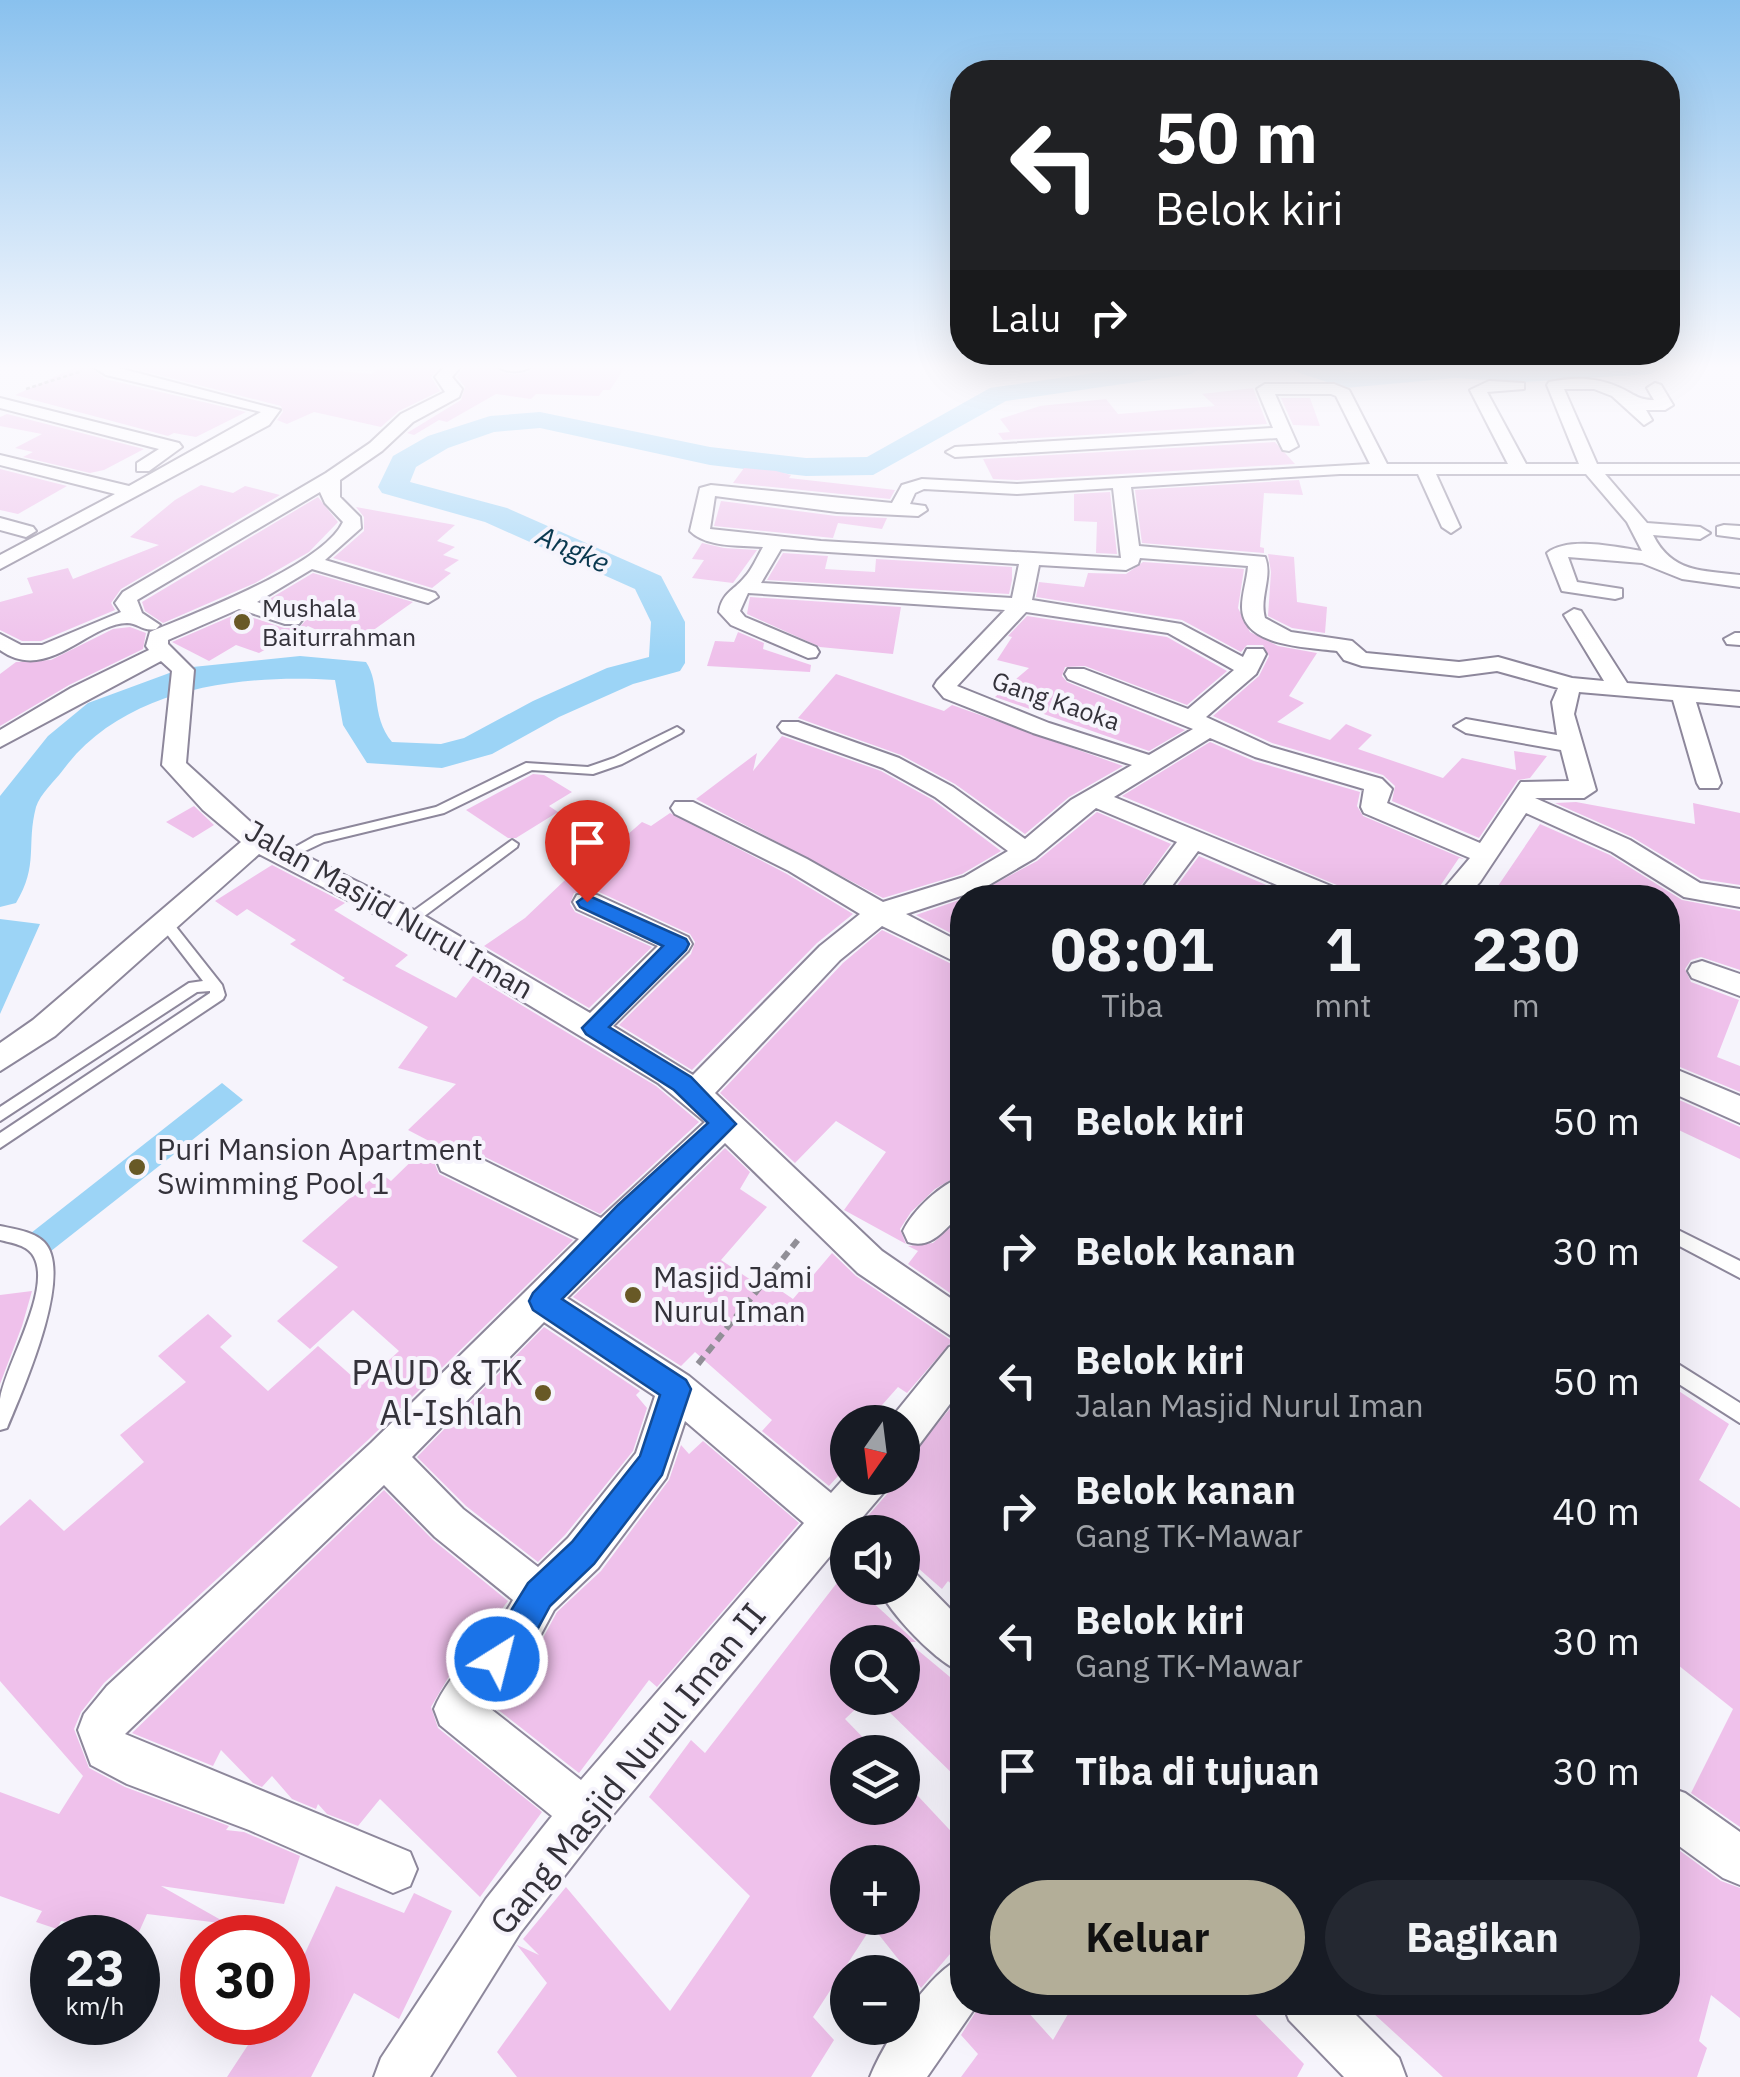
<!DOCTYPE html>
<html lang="id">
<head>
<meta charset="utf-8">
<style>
  body { margin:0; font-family:"IBM Plex Sans",sans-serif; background:#242831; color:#f1f3f6; height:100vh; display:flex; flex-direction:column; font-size:38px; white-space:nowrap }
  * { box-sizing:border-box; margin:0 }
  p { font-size:32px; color:#9ea1a6 }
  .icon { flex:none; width:55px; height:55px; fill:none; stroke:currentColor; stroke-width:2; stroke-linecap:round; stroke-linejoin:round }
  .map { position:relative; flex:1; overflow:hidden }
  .sheet { position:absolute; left:950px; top:885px; width:730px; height:1130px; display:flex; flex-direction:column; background:#171b24; border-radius:40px; box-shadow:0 10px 40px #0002 }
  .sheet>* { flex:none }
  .hud { position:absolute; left:950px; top:60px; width:730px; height:305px; border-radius:40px; box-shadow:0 10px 40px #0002; background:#202124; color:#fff; overflow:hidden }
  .needle { width:65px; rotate:194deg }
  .buttons { position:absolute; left:830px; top:1405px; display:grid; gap:20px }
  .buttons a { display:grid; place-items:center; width:90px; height:90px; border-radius:50%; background:#171b24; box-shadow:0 10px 40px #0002; font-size:50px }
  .speed { position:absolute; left:30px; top:1915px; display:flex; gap:20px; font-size:50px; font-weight:700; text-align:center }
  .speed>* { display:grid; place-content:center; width:130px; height:130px; border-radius:50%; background:#171b24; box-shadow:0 10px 40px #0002; line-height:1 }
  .speed small { font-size:25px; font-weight:400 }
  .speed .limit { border:15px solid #d22; background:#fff; color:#111 }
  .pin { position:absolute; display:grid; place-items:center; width:85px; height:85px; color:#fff; margin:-102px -42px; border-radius:50% 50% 50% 0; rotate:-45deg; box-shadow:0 0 10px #0007 }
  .pin .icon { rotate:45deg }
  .me { position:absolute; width:110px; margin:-55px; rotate:36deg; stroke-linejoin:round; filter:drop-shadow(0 0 8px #0008) }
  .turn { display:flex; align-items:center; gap:35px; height:210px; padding:0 40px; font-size:45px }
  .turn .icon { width:130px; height:130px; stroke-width:2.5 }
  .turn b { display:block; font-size:70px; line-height:85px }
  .then { display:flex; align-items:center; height:95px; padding:0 40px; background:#0003; gap:20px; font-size:38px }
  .eta { display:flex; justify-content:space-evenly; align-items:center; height:170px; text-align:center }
  .eta b { font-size:60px; font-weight:700; line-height:70px }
  .action { display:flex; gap:20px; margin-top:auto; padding:20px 40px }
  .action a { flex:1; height:115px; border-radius:60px; background:#b3ae98; color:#111; font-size:40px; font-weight:700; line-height:115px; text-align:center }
  .action a+a { background:#242831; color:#f1f3f6 }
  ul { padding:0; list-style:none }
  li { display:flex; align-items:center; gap:30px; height:130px; padding:0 40px }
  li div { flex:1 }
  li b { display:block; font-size:38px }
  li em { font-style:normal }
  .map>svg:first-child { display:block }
</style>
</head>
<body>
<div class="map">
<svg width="1740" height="2077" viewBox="0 0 1740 2077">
  <rect width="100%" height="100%" fill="#f6f4fc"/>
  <!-- water -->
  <path fill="#9cd4f6" d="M0 919 40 924 0 1014Z
    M222 1083 243 1100 51 1251 31 1233Z"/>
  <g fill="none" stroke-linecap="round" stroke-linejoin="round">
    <!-- river -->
    <path fill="#9cd4f6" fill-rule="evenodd" d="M1141 366H1204L1191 374 1006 401 873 475 806 476 710 465 540 428 494 432 448 448 416 467 410 482 507 508 661 576 685 622V663L680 671 633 684 559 717 492 754 442 768 367 763 343 725 335 680C239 674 124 688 63 770 55 781 40 794 36 807 26 845 39 865 16 903L0 907V796L48 736 88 703 183 668 300 656 366 662C381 684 370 715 392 742L441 744 464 738 533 701 607 668 649 657 651 622 635 589 485 522 382 493 378 487 393 456 428 436 490 416 540 412 710 447 806 458 867 457 990 388Z
      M1290 366H1327L1347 372 1418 366H1664L1651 374 1523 382 1455 378 1345 388 1294 371Z"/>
  </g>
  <!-- building -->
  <path fill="#efc1eb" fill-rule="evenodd" d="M78 366H89L105 379 246 412 196 437 174 433 168 436 15 395Z
    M124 366H288L372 374 381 366H440L431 377 440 391 399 411 381 427 314 412 287 424 277 420 283 412 281 406Z
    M465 366H495L500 372 515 375 529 372 534 366H626L610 390H603L599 396 536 394 531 399 496 394 447 422 439 420 414 435 407 433 461 400 465 387 457 377Z
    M1253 388 1267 424 1003 440 998 433 1010 432 1000 419 1040 406 1106 399 1118 414 1215 406 1202 394Z
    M1281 398H1310L1320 426 1293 425Z
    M7 414 144 449 104 470 90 473 23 457 33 452 15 448 42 434 0 426V417Z
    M1275 442 1295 464 1017 480 993 479 983 459Z
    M744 468 776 471 791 475 789 478 895 490 890 499 733 483Z
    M0 469 67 486 18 514 0 510Z
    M1299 480 1303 495 1264 493 1260 547 1264 548V553L1142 543 1135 490Z
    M201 485 233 493 245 486 280 495 121 589 111 603 115 610 41 641H22L0 630V602L33 593 27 578 68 568 73 579 159 545 130 537 175 500Z
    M1110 492 1117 554 1096 553 1097 522 1074 521V494Z
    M318 497 338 522 309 552 255 583 163 623 145 611 142 602Z
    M721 501 836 516 887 518 882 529 838 523 833 538 714 526Z
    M356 507 455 525 437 541 455 547 443 555 459 560 444 570 451 573 432 588 333 558 364 531V517Z
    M702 543 724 548 757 550 733 583 692 578 704 560 692 559Z
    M783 553 828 556 825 569 875 572 876 559 1012 567V580L1009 594 767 580Z
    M1268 554 1294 557 1297 602 1327 607 1325 633 1292 628 1268 616 1271 572Z
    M1143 562 1244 569 1238 608 1250 632 1278 646 1317 653 1289 696 1304 703 1277 722 1330 740 1346 724 1372 735 1358 749 1443 778 1462 758 1516 770 1514 751 1547 756 1530 778 1518 780 1479 838 1392 801 1395 786 1383 775 1272 743 1213 716 1259 676 1269 656 1263 645H1247L1241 652 1182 620 1036 597 1039 582 1084 587 1088 573 1126 574Z
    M313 573 413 602 351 646 308 626 259 653 236 645 209 661 172 642 239 613 284 628H299L306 620 302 614 266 601Z
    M750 597 901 607 893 654 820 647 747 614Z
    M1027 616 1167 637 1227 671 1187 705 1085 666 1065 667 1062 676 1067 682 1185 730 1149 751 995 697 1029 668 997 660 1012 637 1008 636Z
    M130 627 146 633 143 649 69 685 0 726V674L16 662 51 660 113 629Z
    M738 632 764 643 763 649 811 665 810 672 707 666 715 641 734 642Z
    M836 674 944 711 952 705 1123 766 1069 797 1025 834 955 784 901 755 798 718Z
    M782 736 881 771 933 800 1001 851 962 874 883 898 696 799 757 753 753 771Z
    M1210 742 1254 761 1360 792 1357 806 1363 816 1464 859 1459 858 1432 898H1350L1344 888 1122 796Z
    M533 774 544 775 572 792 549 806 558 812 516 838H508L466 810Z
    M1576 802 1695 824 1693 803 1740 813V885L1701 879 1632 837 1555 803Z
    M194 806 214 825 193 838 166 822Z
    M1097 812 1171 844 1132 898H968L1037 861Z
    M670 813 787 874 853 914 817 943 692 1070 619 1025 691 954 695 942 690 934 599 892 574 893 570 904 575 912 652 947 589 1008 484 946 525 918 602 845 611 849 642 822 651 826Z
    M1540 824 1610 855 1682 900 1740 911V970L1701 957 1691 960 1685 969 1691 982 1739 1000 1717 1057 1740 1066V1092L1668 1062V898H1498L1504 888 1498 886Z
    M1199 856 1296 898H1168Z
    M272 865 345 903 334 910 408 955 395 966 456 998 473 976 656 1086 699 1122 600 1214 467 1148 452 1143 438 1150 434 1162 439 1174 573 1240 368 1440 104 1683 81 1712 74 1729 89 1768 125 1787 229 1826 226 1830 244 1832 300 1856 284 1904 161 1886 228 1924 147 1914 138 1934 61 1921 57 1929 36 1922 42 1911 0 1896V1792L59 1814 83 1776 0 1681V1526L30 1499 64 1531 144 1462 120 1435 186 1382 158 1356 208 1314 232 1336 220 1347 268 1391 318 1346 362 1385 399 1351 353 1310 310 1349 277 1321 338 1267 302 1241 379 1172 391 1181 431 1142 408 1130 456 1084 398 1068 428 1027 342 980 345 978 290 944 296 940 247 909 237 916 215 901Z
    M962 899V939L916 915Z
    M882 930 962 969V1173L935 1189 911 1212 900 1229 906 1244 844 1210 886 1152 836 1121 795 1163 720 1093 843 963Z
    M1668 1095 1740 1127V1159L1668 1125Z
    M725 1148 750 1172 740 1189 767 1207 721 1260 766 1290 771 1284 793 1299 832 1253 856 1276 952 1341 907 1393 898 1387 867 1422H848V1465L829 1486 762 1431 772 1420 695 1352 681 1366 573 1297Z
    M962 1217V1289L950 1293 908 1264 918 1251 908 1246 933 1243Z
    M32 1291 22 1326 0 1384V1295Z
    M544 1327 640 1391 636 1395 647 1408 633 1451 565 1535 538 1562 466 1506 417 1457Z
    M1668 1384 1729 1424 1699 1480 1740 1508V1827L1691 1793 1733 1709 1668 1657Z
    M962 1394V1594L948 1581 942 1589 902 1554V1532H884L867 1517 887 1494 894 1478H902V1467Z
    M703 1441 799 1523 657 1687 649 1680 579 1773 492 1705 536 1651 557 1612 601 1571 669 1480 681 1445 689 1454Z
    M384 1490 433 1540 508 1601 448 1678 431 1707 438 1728 542 1812 480 1897 380 1799 358 1826 327 1814 318 1804 316 1809 292 1799 272 1776 262 1787 253 1783 221 1750 213 1766 132 1733Z
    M843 1575 848 1588H857L916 1642H908L962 1687V1783L875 1698H902V1642H848V1698H867L845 1719 877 1752H848V1808H902V1779L962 1843V1940L921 1988 872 1926 813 2017 834 2040 811 2077H517L497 2052 547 1983 517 1945 539 1955 523 1939 566 1887 670 2011 750 1896 649 1797 691 1740 705 1753ZM877 1844 894 1862H902V1918H848V1908L837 1898 848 1884V1862H863Z
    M1668 1842 1721 1881 1740 1888V2018L1711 1995 1699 2041 1707 2048 1697 2077H1443L1361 2002H1668V1980L1675 1954 1668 1948Z
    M336 1886 404 1913 414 1893 452 1911 399 2019 354 1993 311 2077H227L261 2025 269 2029 272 2022H288V1990Z
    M982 2002H1019L1053 2040 1075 2002H1243L1304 2064 1297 2077H961L978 2054 961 2035Z"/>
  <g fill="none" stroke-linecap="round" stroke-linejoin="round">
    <defs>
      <path id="lane" d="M677 727 683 731 681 733 622 764 593 774 532 770 444 813 324 842 288 859 281 855 315 836 436 807 526 763 588 767 614 758Z
        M512 840 518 844 517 847 415 923H405L403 920 405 917Z
        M164 916 169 918 222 985 225 995 223 999 0 1148V1133L210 993V991L197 992 0 1121V1107L189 983 203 981 159 924 157 921 159 918Z
        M1668 1225 1740 1261V1278L1668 1240Z
        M0 1226C14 1229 33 1231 44 1242 75 1273 22 1392 7 1428L0 1430C0 1420 0 1409 0 1399 5 1365 52 1290 34 1257 28 1245 12 1243 0 1240Z
        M1678 1364 1740 1403V1423L1671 1379 1669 1373 1671 1367Z"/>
      <path id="street" d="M92 366H111L280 410 269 425 0 569V555L115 494 0 465V455L129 486 261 412 106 375Z
        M445 366H461L452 377 462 389 459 397 413 422 382 451 340 480V497L360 517 361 528 325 560 435 593 438 597 428 603 312 569 257 602 299 616 302 620 299 624H285L239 609 168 640V644L194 670 186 763 266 836 420 913 590 1013 658 946 577 909 573 902 577 895H597L688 937 692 944 688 951 613 1026 693 1075 820 946 860 914 789 871 675 814 671 808 675 802H693L807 859 883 902 964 877 1008 851 935 797 883 768 782 732 778 727 782 722H798L899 758 953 787 1025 839 1071 800 1132 765 1033 733 944 698 934 686 937 681 1005 610 748 593 740 611 745 617 816 647 819 652 816 657 808 658 731 625 719 612C722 593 733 591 744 578 752 570 757 557 763 547 740 545 707 548 690 531L700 488 711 485 892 503 902 485 922 479 1017 484 1370 464 1336 396 1331 394H1275L1298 446 1289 451 1283 450 1277 438 955 457 946 452 955 447 1273 428 1257 389 1265 384H1334L1349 390 1387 464H1508L1470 390 1489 381 1524 383V389L1487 392 1526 464H1579L1547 385 1549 382C1572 377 1595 377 1616 386 1632 392 1636 400 1654 400L1647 388 1655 383 1661 385 1673 405 1665 410H1646L1652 420 1644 425 1612 396 1594 389H1564L1597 464H1740V474H1605L1647 523 1700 527 1710 533 1700 539 1653 535C1672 573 1701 570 1740 575V587L1682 579 1642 563 1568 557 1577 582 1622 589V597L1615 599 1562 591 1547 553C1569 536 1615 547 1642 551L1627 522 1586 474H1436L1460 527 1451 533 1442 527 1418 474H1340L1131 487 1139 546 1265 557C1273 577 1259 597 1265 618L1291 632 1352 641 1366 653 1459 662 1498 657 1572 678 1604 681 1564 615 1574 609 1581 611 1627 683 1740 692V706L1696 702 1721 783 1718 788H1700L1697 783 1673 700 1579 692 1574 714 1596 790 1584 798H1535L1630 840 1700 883 1740 889V907L1684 897 1612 852 1526 813 1480 882 1465 898H1436L1470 858 1364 813 1361 807 1364 789 1255 757 1210 738 1114 797 1343 891 1346 898H1307L1198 851 1163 898H1135L1177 842 1096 808 1035 858 982 889 906 914 962 943V965L882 926 840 960 715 1093 882 1251 962 1306V1388L916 1449 902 1455V1422H888L949 1347 960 1342 858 1273 725 1143 567 1298 689 1376 831 1493 848 1474V1478H890L884 1492 861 1519 868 1532H848V1554L836 1549 601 1829 520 1933 430 2077H374L381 2058 486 1899 552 1816 440 1725 434 1709C451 1668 492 1639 513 1600L435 1537 384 1485 125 1734 410 1852 417 1869 410 1886 393 1893 249 1830 127 1784 91 1765 78 1730 84 1714 107 1686 371 1443 579 1239 441 1171 437 1161 441 1151 453 1147 465 1151 601 1218 705 1122 658 1083 400 927 259 854 55 1036 0 1071V1043L33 1020 241 842 203 810 162 765 172 671 161 661 0 747V730L71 688 149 650 146 646 150 632C196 613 323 565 343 522L325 503 320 492 137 600 142 613 160 625 156 629C143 632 138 623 127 623 87 624 47 684 0 650V634L21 645H42L121 612 115 603 123 592 326 473 370 443 401 414 445 392 435 377ZM1113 488 1121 558 821 541 710 529 715 496 837 512 918 516 927 510 925 506 910 504 915 493 924 489 1017 494ZM781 549 1019 564 1012 598 761 583ZM1140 558 1248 566C1247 580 1242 593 1242 607 1242 647 1308 647 1337 651L1344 660 1362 666 1459 676 1497 671 1558 688 1552 702 1557 735 1466 719 1454 726 1466 733 1561 750 1569 781 1521 782 1480 843 1387 803 1392 789 1382 779 1271 747 1206 717 1256 674 1266 654 1263 649H1247L1243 657 1181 624 1032 600 1039 565 1126 570 1138 564ZM1026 612 1168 633 1234 670 1188 709 1084 669H1068L1065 674 1068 679 1193 729 1149 755 1049 723 957 686ZM544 1322 655 1396 636 1453 568 1538 538 1567 463 1509 412 1457ZM685 1421 804 1523 581 1780 487 1706 533 1649 554 1610 598 1568 666 1478Z
        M498 366H531C524 373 505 373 498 366Z
        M0 398 179 443 182 447 149 471H137V463L159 449 0 408Z
        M0 518 33 527 36 531 26 537 0 530Z
        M1724 525 1740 526V538L1717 535V527Z
        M1735 633H1740V645L1727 644 1724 639Z
        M1702 961 1740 974V996L1692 978 1688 971 1692 964Z
        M1668 1066 1740 1096V1123L1668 1091Z
        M962 1177V1212C946 1228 932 1250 908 1242L903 1231C913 1210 941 1184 962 1177Z
        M902 1568 915 1573 962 1621V1672C937 1663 889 1613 879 1588H902Z
        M1668 1787 1685 1793 1740 1832V1885L1723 1878 1668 1838Z
        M962 1958V2002H979L927 2077H870C883 2044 929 1971 962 1958Z
        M1282 2002H1343L1399 2058 1406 2077H1344L1289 2020Z"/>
    </defs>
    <!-- lane casing -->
    <use href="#lane" stroke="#8d879b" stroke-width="4"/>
    <!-- street casing -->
    <use href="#street" stroke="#8d879b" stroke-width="4"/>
    <!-- path-far1 -->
    <path stroke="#918f97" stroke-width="2.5" stroke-dasharray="4 2.5" stroke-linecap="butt" d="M26 389 82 371"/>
    <!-- path -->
    <path stroke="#918f97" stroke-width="6" stroke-dasharray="9 6" stroke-linecap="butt" d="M698 1364 801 1236"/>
    <!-- lane -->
    <use href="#lane" fill="#fff" fill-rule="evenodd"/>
    <!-- street -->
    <use href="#street" fill="#fff" fill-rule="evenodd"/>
  </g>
  <!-- sky -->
  <linearGradient id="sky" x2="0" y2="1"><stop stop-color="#89c1ee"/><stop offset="0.56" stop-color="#fbfafe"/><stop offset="1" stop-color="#fbfafe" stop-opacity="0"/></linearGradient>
  <rect width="1740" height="656" fill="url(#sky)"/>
  <!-- route -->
  <path fill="#1a73e8" stroke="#114b97" stroke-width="2.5" d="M587 895 686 939 689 944 686 950 609 1027 691 1077 736 1124 562 1299 686 1380 691 1389 662 1475 594 1564 550 1606 529 1645 509 1671 497 1675 486 1671 481 1659 528 1583 572 1542 640 1456 660 1395 533 1310 529 1301 533 1293 618 1205 708 1123 674 1090 586 1034 582 1028 663 946 580 907 577 902Z"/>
  <!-- markers -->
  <g fill="#685926" stroke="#f6f4fc" stroke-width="4">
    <circle cx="242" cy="622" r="10"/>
    <circle cx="137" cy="1167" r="10"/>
    <circle cx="633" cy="1295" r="10"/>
    <circle cx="543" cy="1393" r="10"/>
  </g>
  <g text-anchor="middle" stroke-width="8" stroke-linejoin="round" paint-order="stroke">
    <!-- far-poi labels -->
    <g font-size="25" fill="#34323a" stroke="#f6f4fc" text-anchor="start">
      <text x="262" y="617">Mushala<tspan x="262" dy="29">Baiturrahman</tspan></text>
    </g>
    <!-- far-street labels -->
    <g font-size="25" fill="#34323a" stroke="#f6f4fc">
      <text transform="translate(1056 701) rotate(19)" y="9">Gang Kaoka</text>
    </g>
    <!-- far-water labels -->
    <g font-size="28" font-style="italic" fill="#09384f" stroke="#f6f4fc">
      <text transform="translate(573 549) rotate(24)" y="10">Angke</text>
    </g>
    <!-- street labels -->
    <g font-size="30" fill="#34323a" stroke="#f6f4fc">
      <text transform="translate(389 910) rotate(30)" y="10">Jalan Masjid Nurul Iman</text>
    </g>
    <!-- poi labels -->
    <g font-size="30" fill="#34323a" stroke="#f6f4fc" text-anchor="start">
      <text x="157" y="1160">Puri Mansion Apartment<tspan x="157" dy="34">Swimming Pool 1</tspan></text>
      <text x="653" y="1288">Masjid Jami<tspan x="653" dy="34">Nurul Iman</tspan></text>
    </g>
    <!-- near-poi labels -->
    <g font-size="35" fill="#34323a" stroke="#f6f4fc" text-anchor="end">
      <text x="523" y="1385">PAUD &amp; TK<tspan x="523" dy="40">Al-Ishlah</tspan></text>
    </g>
    <!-- near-street labels -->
    <g font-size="35" fill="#34323a" stroke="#f6f4fc">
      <text transform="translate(628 1769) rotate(-51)" y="12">Gang Masjid Nurul Iman II</text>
    </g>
  </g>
</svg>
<div class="buttons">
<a><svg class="needle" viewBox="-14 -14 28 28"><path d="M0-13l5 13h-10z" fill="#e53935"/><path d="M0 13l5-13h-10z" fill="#9ea1a6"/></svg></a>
<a><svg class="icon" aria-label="sound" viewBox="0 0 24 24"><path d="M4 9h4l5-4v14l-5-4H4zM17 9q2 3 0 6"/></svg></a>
<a><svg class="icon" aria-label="search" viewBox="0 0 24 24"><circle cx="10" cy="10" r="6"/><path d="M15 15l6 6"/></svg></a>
<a><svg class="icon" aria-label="layers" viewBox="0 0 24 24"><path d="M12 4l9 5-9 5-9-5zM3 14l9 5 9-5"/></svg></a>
<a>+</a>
<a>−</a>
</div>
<div class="speed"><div>23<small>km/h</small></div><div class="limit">30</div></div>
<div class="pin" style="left:587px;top:902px;background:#d93025"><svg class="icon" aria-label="arrive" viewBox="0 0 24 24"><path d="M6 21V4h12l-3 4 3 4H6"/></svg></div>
<svg class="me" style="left:497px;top:1659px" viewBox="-20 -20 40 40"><circle r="17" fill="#1a73e8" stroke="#fff" stroke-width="3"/><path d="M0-11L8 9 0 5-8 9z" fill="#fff"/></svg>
<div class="hud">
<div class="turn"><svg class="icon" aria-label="left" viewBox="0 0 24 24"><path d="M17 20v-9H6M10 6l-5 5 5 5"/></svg><div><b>50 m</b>Belok kiri</div></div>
<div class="then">Lalu<svg class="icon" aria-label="right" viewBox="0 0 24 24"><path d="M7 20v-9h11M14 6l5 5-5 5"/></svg></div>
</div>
<section class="sheet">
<div class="eta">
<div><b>08:01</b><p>Tiba</p></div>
<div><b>1</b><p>mnt</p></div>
<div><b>230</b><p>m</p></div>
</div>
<ul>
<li><svg class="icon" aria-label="left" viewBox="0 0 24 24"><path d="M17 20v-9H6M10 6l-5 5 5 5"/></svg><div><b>Belok kiri</b></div><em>50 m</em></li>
<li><svg class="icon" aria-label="right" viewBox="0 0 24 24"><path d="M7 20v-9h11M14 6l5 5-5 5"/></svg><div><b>Belok kanan</b></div><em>30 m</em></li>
<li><svg class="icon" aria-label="left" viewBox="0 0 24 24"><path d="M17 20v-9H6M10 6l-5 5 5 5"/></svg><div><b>Belok kiri</b><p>Jalan Masjid Nurul Iman</p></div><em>50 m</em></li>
<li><svg class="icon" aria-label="right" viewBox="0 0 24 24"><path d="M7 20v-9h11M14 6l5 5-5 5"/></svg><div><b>Belok kanan</b><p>Gang TK-Mawar</p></div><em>40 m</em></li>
<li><svg class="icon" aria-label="left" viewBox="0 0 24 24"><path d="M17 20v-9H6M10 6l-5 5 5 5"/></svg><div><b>Belok kiri</b><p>Gang TK-Mawar</p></div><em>30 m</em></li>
<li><svg class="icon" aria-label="arrive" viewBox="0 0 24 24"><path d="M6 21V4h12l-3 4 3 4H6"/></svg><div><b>Tiba di tujuan</b></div><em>30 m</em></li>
</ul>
<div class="action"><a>Keluar</a><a>Bagikan</a></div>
</section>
</div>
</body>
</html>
